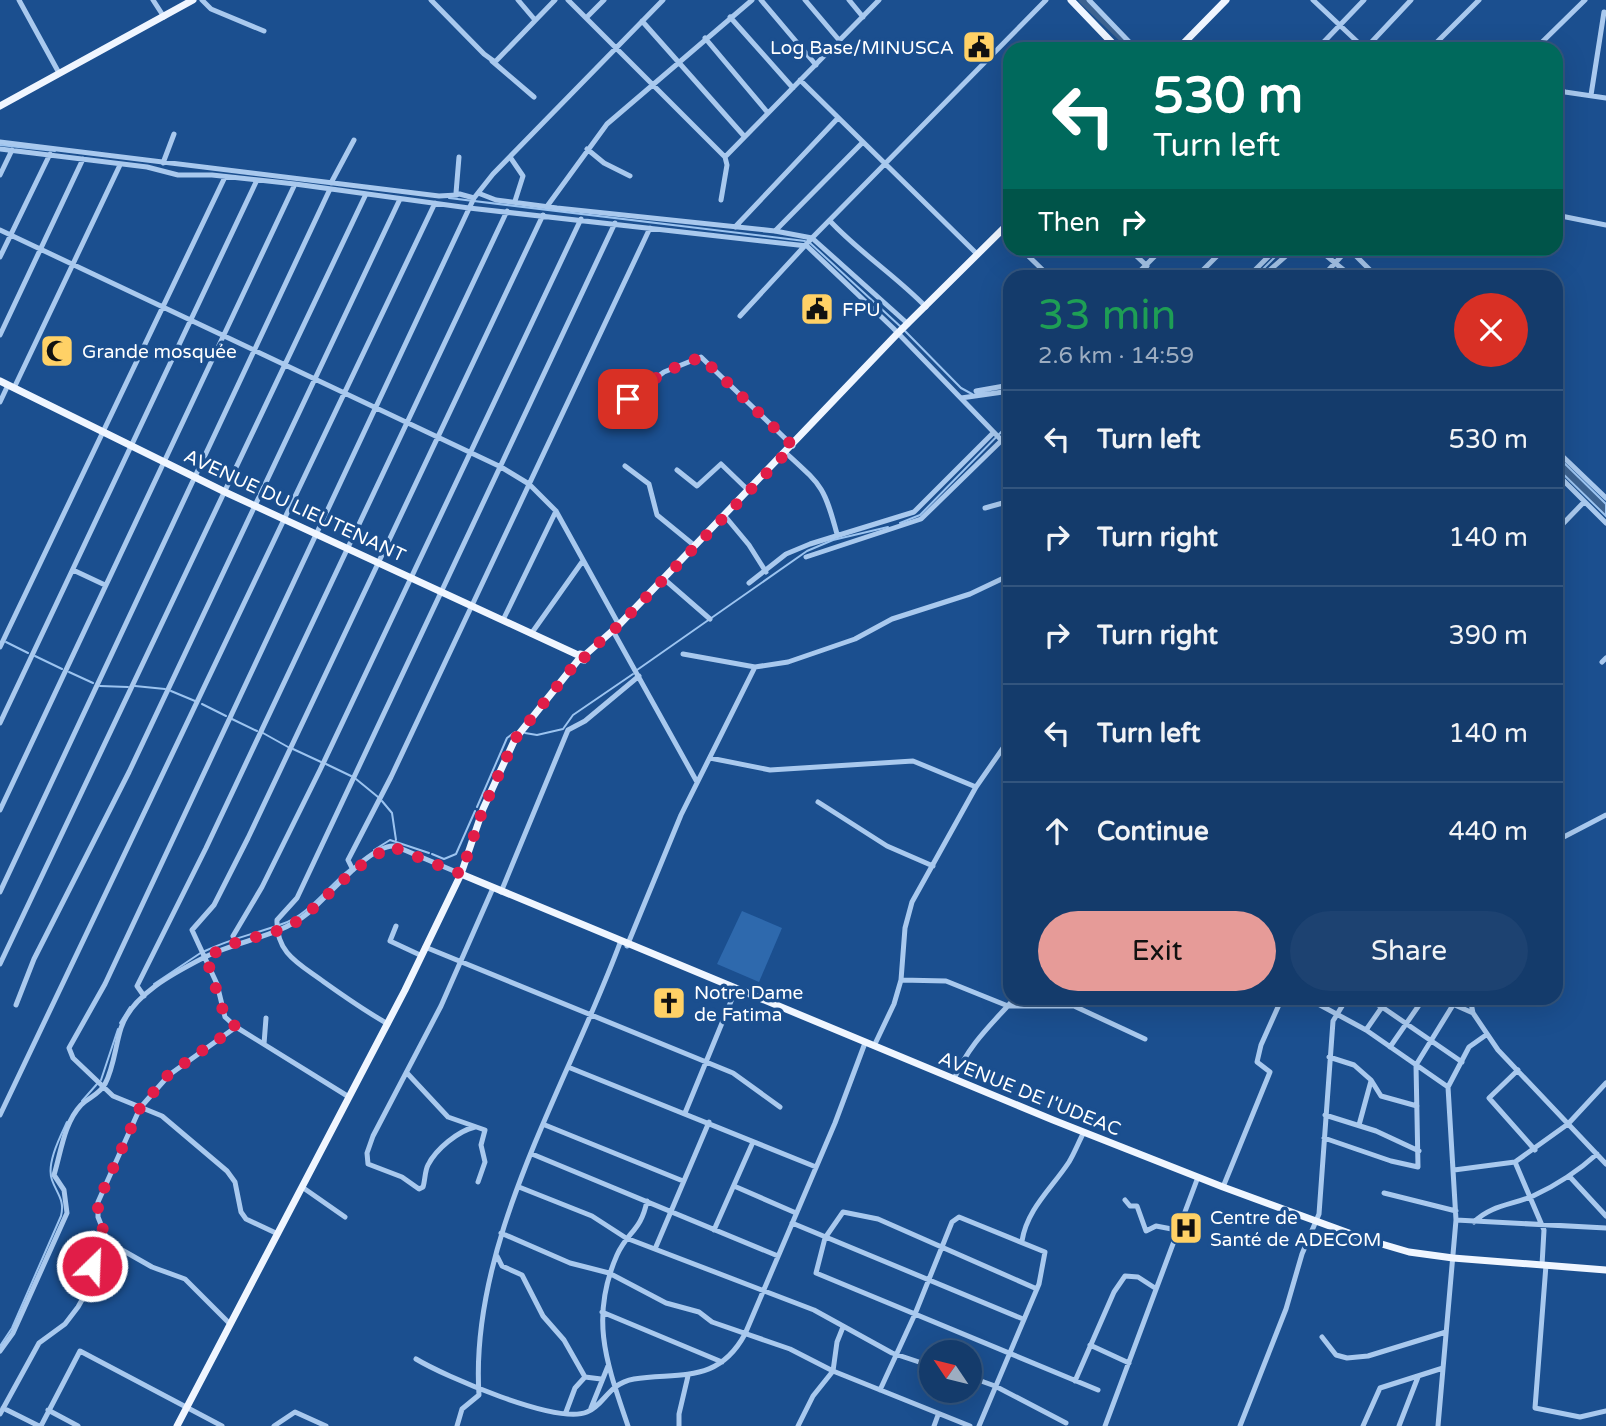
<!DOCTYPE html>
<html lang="en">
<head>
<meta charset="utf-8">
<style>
  body { margin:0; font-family:"Varela Round",sans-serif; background:#1d4271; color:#f1f3f6; height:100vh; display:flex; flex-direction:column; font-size:26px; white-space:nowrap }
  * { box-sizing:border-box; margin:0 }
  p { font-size:23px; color:#9dadc1 }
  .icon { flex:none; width:38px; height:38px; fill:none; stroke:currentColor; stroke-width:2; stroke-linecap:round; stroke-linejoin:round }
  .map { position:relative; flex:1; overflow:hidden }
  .panel { position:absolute; left:1003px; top:270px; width:560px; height:735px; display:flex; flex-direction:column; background:#143b6b; border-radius:21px; box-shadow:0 7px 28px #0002,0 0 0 2px #33557e }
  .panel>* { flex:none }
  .banner { position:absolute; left:1003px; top:42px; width:560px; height:214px; border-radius:21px; box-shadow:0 7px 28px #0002,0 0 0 2px #33557e; background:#00695c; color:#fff; overflow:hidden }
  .needle { width:46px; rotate:305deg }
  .buttons { position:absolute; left:919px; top:1340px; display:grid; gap:14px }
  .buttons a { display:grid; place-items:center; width:63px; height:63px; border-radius:50%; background:#143b6b; box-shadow:0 7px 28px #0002,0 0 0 2px #33557e; font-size:35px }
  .pin { position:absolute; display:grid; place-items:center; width:60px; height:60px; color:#fff; margin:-30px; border-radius:14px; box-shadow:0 4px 10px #0006 }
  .me { position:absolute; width:77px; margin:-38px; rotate:24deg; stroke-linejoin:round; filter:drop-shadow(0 0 5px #0008) }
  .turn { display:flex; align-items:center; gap:24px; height:147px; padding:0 35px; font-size:32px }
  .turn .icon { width:91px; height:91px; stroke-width:2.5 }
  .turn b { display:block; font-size:49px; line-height:60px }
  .then { display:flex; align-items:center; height:66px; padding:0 35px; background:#0003; gap:14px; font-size:26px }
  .round { display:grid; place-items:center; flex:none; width:74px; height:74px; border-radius:37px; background:#1d4271 }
  .head { display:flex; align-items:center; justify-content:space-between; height:119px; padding:0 35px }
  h1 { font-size:42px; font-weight:600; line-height:52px; color:#1e9e55 }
  .action { display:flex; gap:14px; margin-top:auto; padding:14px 35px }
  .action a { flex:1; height:80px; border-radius:42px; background:#e69b98; color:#111; font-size:28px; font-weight:600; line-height:80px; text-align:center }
  .action a+a { background:#1d4271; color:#f1f3f6 }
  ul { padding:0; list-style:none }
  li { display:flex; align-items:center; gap:21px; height:98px; padding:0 35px; border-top:2px solid #33557e }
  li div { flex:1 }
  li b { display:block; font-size:26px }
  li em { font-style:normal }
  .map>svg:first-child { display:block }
</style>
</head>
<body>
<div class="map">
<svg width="1606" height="1426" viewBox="0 0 1606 1426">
  <rect width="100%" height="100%" fill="#1b4f8f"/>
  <!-- green -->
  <path fill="#2e69ad" d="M742 911 782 928 759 982 717 964Z"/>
  <!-- water -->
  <path fill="#3c6290" stroke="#9cc4f0" stroke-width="2" d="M1556 455 1606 504V516L1556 467Z"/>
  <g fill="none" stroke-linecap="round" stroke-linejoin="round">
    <!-- stream -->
    <path stroke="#9cc4f0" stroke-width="2" d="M0 145 55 151
      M449 198 805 241
      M810 243 901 327
      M1256 276 1284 248
      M905 331 961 388 972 394
      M900 523 920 515 1010 423
      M6 642 28 653
      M35 656 62 669
      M637 670 807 551 833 540 888 527
      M69 672 93 683
      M100 686 128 687
      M135 686 165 689
      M171 691 195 701
      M202 704 226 716
      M232 719 257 731
      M263 733 288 747
      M525 733 537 735 563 729 573 715 633 674
      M293 749 321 762
      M326 764 351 776
      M356 779 378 797
      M382 801 392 813 396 840
      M477 807 507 738 515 732
      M374 850 390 840 429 853
      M432 854 444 859 456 854 475 811
      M205 951C232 938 255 934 282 924 309 915 328 886 350 869
      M154 984 202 952
      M120 1023 130 1007
      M101 1080 118 1029
      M82 1101 97 1084
      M0 1346 12 1328 61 1216C65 1200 57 1194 52 1180 46 1164 60 1137 67 1122"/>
    <!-- river -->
    <path stroke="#3c6290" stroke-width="7" d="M1082 0 1130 46"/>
    <!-- minor -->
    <path stroke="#a9c9ee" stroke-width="5" d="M19 0 59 73
      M153 0 164 17
      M202 0 211 9 264 31
      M431 0 484 54 495 62 555 0
      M518 0 535 20
      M568 0 725 157 727 165 721 200
      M761 0 816 65
      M805 0 839 40
      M849 0 863 17
      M1089 0 1136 49
      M1313 0 1365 49
      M730 17 793 88
      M586 18 604 0
      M642 21 744 136
      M705 38 768 113
      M1317 49 1364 0
      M1365 49 1411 0
      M1430 49 1479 0
      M1535 49 1585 0
      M492 61 534 97
      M800 80 977 254
      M1556 86 1565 92 1606 98
      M1591 95 1604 12
      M0 142 439 196 457 195
      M0 149 147 167 178 175H212L295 184 469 208 807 246 893 328 1010 449
      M587 149 604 163 630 176
      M459 157 456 193 474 198
      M510 157 523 176 515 201
      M725 157 879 0
      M163 163 174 134
      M0 175 12 150
      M331 183 354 140
      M478 193 496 200 557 208 775 231 812 238 908 324
      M548 205 607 124 752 0
      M1556 215 1606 225
      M830 221C860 253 896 276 926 307
      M735 227 838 118
      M0 230 501 467 529 484 556 511 619 625
      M775 231 863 142
      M1001 231 1010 239
      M1020 248 1049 276
      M1128 248 1147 266
      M1317 248 1351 276
      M1348 248 1376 276
      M1328 256 1335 248
      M0 257 50 154
      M1080 276 1085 272 1093 276
      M1135 276 1163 248
      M1197 276 1225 248
      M1249 276 1277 248
      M1263 276 1295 248
      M1323 276 1349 248
      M740 316 812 238 1046 0
      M0 335 83 159
      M14 388 120 165
      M976 391 1010 385
      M961 398 1010 391
      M628 399 664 372 701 357 793 446
      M0 402 8 385
      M1556 450 1606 498
      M786 453C822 486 824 486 837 534
      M625 466 649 484 657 515 695 546
      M677 470 697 486 721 464 749 491
      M1556 473 1606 523
      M985 508 1010 501
      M724 515 749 545 766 572
      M1556 531 1584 502
      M806 557 921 519 1001 441
      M73 570 105 585
      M664 579 710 619
      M749 583 786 554 810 544 914 512 993 433
      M503 620 556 511
      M613 631 697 782
      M531 634 582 562
      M0 647 225 177
      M683 654 755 667 788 662 855 639 892 619 970 594 1010 575
      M1602 662 1606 658
      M0 723 257 180
      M710 758 770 770 913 761 976 787
      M818 802 887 846 933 866
      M0 810 295 184
      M1556 841 1606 815
      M353 870 348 860 391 777 650 228
      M0 892 330 189
      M501 892 568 730 585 721 639 676
      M396 926 390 941 420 955
      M233 936 262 887 320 770 581 219
      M627 946 681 815 755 667
      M425 947 733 1073 780 1107
      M0 964 366 194
      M901 980 946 981 1008 1006H1074L1145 1039
      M144 996 137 986 206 848 507 211
      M1307 998 1366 1030 1448 1087
      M1365 998 1382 1007 1366 1030
      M1389 998 1382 1007 1462 1062
      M1439 998 1473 1013 1498 1050 1606 1164
      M1470 998 1473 1013
      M16 1005 34 959 129 772 400 199
      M388 1024C365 1011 345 997 324 982 300 964 276 954 277 920L297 898 615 223
      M264 1044 266 1018
      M874 1046 894 1004 901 980 905 928 912 902 976 787 1010 738
      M1390 1047 1424 998
      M1329 1057 1354 1065 1371 1080 1381 1096 1417 1106
      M568 1067 816 1167
      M1518 1070 1489 1098 1535 1150
      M407 1073 448 1117 485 1130 481 1145 485 1162 478 1182
      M954 1079C970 1043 990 1026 1015 998
      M349 1097 236 1027 225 1017 217 984 192 930 214 905 248 838 543 215
      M685 1113 736 989
      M0 1115 435 203
      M1325 1115 1376 1131 1419 1151
      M545 1125 683 1181
      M1359 1125 1371 1081
      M475 1127C458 1131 436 1149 428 1165 425 1170 425 1181 423 1187L419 1189 402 1177 368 1164 367 1153 373 1136 441 1006 493 888
      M1324 1138 1391 1161 1418 1167 1416 1065 1453 1005
      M532 1154 778 1256
      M1454 1170 1515 1162
      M1570 1177 1606 1216
      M734 1186 796 1213
      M302 1187 345 1217
      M519 1187 592 1216 626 1238 814 1310 892 1353 931 1366
      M1223 1187 1270 1072 1257 1062 1261 1045 1282 998
      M1384 1193 1456 1211
      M1125 1200 1130 1206H1137L1146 1231 1156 1226 1177 1230
      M1456 1220 1606 1228
      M1474 1222C1491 1205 1512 1205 1533 1196 1557 1185 1577 1172 1597 1154
      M792 1223 1023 1319
      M714 1230 753 1142
      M501 1233 570 1263 609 1273 666 1303 699 1312 712 1322 790 1349 833 1371 970 1426
      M278 1234 246 1219 241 1212 235 1182 227 1171 162 1116 113 1096 73 1058 69 1048 105 984 474 198 493 174 663 0
      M1022 1241C1027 1209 1052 1188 1069 1162 1075 1152 1079 1141 1084 1132
      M655 1249 709 1122
      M497 1256 502 1266 522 1275 543 1316 564 1340 585 1377
      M1542 1265 1544 1230 1515 1162 1568 1124 1606 1083
      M1546 1265 1535 1408 1580 1417 1606 1411
      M1037 1289 878 1219 843 1212 825 1238 816 1273 1098 1390
      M602 1312 722 1362
      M229 1323 185 1279 152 1267 108 1242 98 1217V1202L140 1108 169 1075 236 1027
      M1322 1337 1336 1355 1347 1358 1368 1356 1446 1332
      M1090 1345 1129 1363
      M0 1351 13 1333 67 1213 64 1190 54 1175C61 1152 64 1123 81 1105 88 1098 100 1094 105 1084 114 1067 115 1047 121 1028 132 994 176 972 205 957 239 940 279 937 308 913 327 898 371 843 395 846L461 874
      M416 1359C444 1376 557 1425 587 1412 606 1404 607 1384 634 1379 680 1372 718 1384 745 1334L835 1123 865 1043
      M970 1377 995 1386 1066 1423
      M1075 1381 1114 1292 1125 1276 1138 1277 1155 1288
      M880 1390 915 1314 952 1222 959 1217 1045 1252 1039 1284 979 1426
      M3 1408 39 1426
      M591 1408 608 1366
      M48 1410 78 1426
      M566 1412 575 1388 585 1377 601 1379
      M0 1414 39 1343 65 1324 78 1307 87 1291 91 1266 108 1242
      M41 1426 80 1351 222 1426
      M274 1426 295 1412 326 1426
      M457 1426 462 1409 479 1395C469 1242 568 1084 620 943
      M628 1426C607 1364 589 1319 617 1255 628 1231 641 1231 647 1201
      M679 1426V1414L688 1376
      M798 1426 813 1396 833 1371 837 1342 843 1327
      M934 1426 938 1415
      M1105 1426 1198 1177
      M1240 1426 1286 1309 1302 1254 1319 1214 1333 1021 1347 998
      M1363 1426 1380 1388 1443 1368
      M1399 1426 1418 1377
      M1438 1426 1456 1220 1448 1087 1469 1047 1486 1035"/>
    <!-- major -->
    <path stroke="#f0f6ff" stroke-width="7" d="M1071 0 1118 49
      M1178 49 1226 0
      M0 106 193 0
      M0 381 225 492 578 655
      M585 655 580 654 579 659 584 660 585 655 619 625 897 334 1010 222
      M461 874 1053 1120 1223 1187 1368 1240 1409 1252 1453 1258 1606 1270
      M177 1426 405 990 461 874 483 809 515 739 579 659"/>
  </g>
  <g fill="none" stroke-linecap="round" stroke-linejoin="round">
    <!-- route -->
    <path stroke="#e11d48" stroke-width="12" stroke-dasharray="0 21.6" d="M92 1266 108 1242 98 1217V1202L140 1108 169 1074 236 1027 225 1017 206 957 235 943 287 928 306 915 354 870 390 846 461 874 483 809 515 739 579 659 584 660 585 655 619 625 793 446 701 357 664 372 628 399"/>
  </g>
  <!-- icons -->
  <defs>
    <symbol id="civic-square" viewBox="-11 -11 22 22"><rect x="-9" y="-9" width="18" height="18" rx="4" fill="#ffd166" stroke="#1b4f8f"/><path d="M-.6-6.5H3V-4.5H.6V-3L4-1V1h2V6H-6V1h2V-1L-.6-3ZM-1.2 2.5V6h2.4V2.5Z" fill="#111"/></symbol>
    <symbol id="mosque-square" viewBox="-11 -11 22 22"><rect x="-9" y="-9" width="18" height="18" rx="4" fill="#ffd166" stroke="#1b4f8f"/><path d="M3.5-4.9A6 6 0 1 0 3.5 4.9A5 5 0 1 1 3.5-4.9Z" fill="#111"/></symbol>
    <symbol id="church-square" viewBox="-11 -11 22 22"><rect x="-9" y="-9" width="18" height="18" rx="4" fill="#ffd166" stroke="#1b4f8f"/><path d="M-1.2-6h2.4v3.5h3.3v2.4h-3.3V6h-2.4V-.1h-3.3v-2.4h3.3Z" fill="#111"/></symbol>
    <symbol id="hospital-square" viewBox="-11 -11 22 22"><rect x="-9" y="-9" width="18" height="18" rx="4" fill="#ffd166" stroke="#1b4f8f"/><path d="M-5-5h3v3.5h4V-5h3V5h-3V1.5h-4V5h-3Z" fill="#111"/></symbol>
  </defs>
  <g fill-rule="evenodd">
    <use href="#civic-square" x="960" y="28" width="38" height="38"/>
    <use href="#civic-square" x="798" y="290" width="38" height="38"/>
    <use href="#mosque-square" x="38" y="332" width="38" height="38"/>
    <use href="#church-square" x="650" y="984" width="38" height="38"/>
    <use href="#hospital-square" x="1167" y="1209" width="38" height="38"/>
  </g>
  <g text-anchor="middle" stroke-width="7" stroke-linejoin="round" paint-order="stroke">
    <!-- poi labels -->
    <g font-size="19" fill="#fff" stroke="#1b4f8f" text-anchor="start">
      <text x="954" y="54" text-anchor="end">Log Base/MINUSCA</text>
      <text x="842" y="316">FPU</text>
      <text x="82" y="358">Grande mosquée</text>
      <text x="694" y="999">Notre Dame<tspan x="694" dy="22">de Fatima</tspan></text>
      <text x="1210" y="1224">Centre de<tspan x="1210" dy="22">Santé de ADECOM</tspan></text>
    </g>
    <!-- street labels -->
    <g font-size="19" fill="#fff" stroke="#1b4f8f">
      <text transform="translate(295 505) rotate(25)" y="7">AVENUE DU LIEUTENANT</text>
      <text transform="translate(1030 1093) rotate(22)" y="7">AVENUE DE I'UDEAC</text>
    </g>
  </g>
</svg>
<div class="buttons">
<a><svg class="needle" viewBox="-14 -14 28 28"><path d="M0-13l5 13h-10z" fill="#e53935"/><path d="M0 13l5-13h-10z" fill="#9dadc1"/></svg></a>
</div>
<div class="pin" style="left:628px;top:399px;background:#d93025"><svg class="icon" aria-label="arrive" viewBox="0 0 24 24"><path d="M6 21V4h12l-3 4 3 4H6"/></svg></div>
<svg class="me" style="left:92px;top:1266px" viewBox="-20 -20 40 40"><circle r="17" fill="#e11d48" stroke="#fff" stroke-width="3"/><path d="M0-11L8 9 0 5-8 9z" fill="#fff"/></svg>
<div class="banner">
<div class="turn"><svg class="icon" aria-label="left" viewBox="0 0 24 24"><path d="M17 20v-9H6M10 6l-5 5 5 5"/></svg><div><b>530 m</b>Turn left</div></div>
<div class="then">Then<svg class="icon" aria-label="right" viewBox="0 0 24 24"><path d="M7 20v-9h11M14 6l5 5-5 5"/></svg></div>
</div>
<section class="panel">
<div class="head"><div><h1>33 min</h1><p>2.6 km · 14:59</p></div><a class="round" style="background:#d93025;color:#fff"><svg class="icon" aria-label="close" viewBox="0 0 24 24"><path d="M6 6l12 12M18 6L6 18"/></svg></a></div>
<ul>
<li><svg class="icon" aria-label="left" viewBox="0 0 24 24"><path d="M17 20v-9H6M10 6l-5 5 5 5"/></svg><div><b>Turn left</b></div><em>530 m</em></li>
<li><svg class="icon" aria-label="right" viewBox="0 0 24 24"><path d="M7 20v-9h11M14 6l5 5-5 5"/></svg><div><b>Turn right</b></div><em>140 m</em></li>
<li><svg class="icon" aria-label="right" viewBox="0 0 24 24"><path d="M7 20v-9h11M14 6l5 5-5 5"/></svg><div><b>Turn right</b></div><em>390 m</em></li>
<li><svg class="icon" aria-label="left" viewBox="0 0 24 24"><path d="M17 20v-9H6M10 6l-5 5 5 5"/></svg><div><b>Turn left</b></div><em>140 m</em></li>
<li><svg class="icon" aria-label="ahead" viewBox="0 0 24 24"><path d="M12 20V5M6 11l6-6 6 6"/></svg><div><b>Continue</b></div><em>440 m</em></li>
</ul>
<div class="action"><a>Exit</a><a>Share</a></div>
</section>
</div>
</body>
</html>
